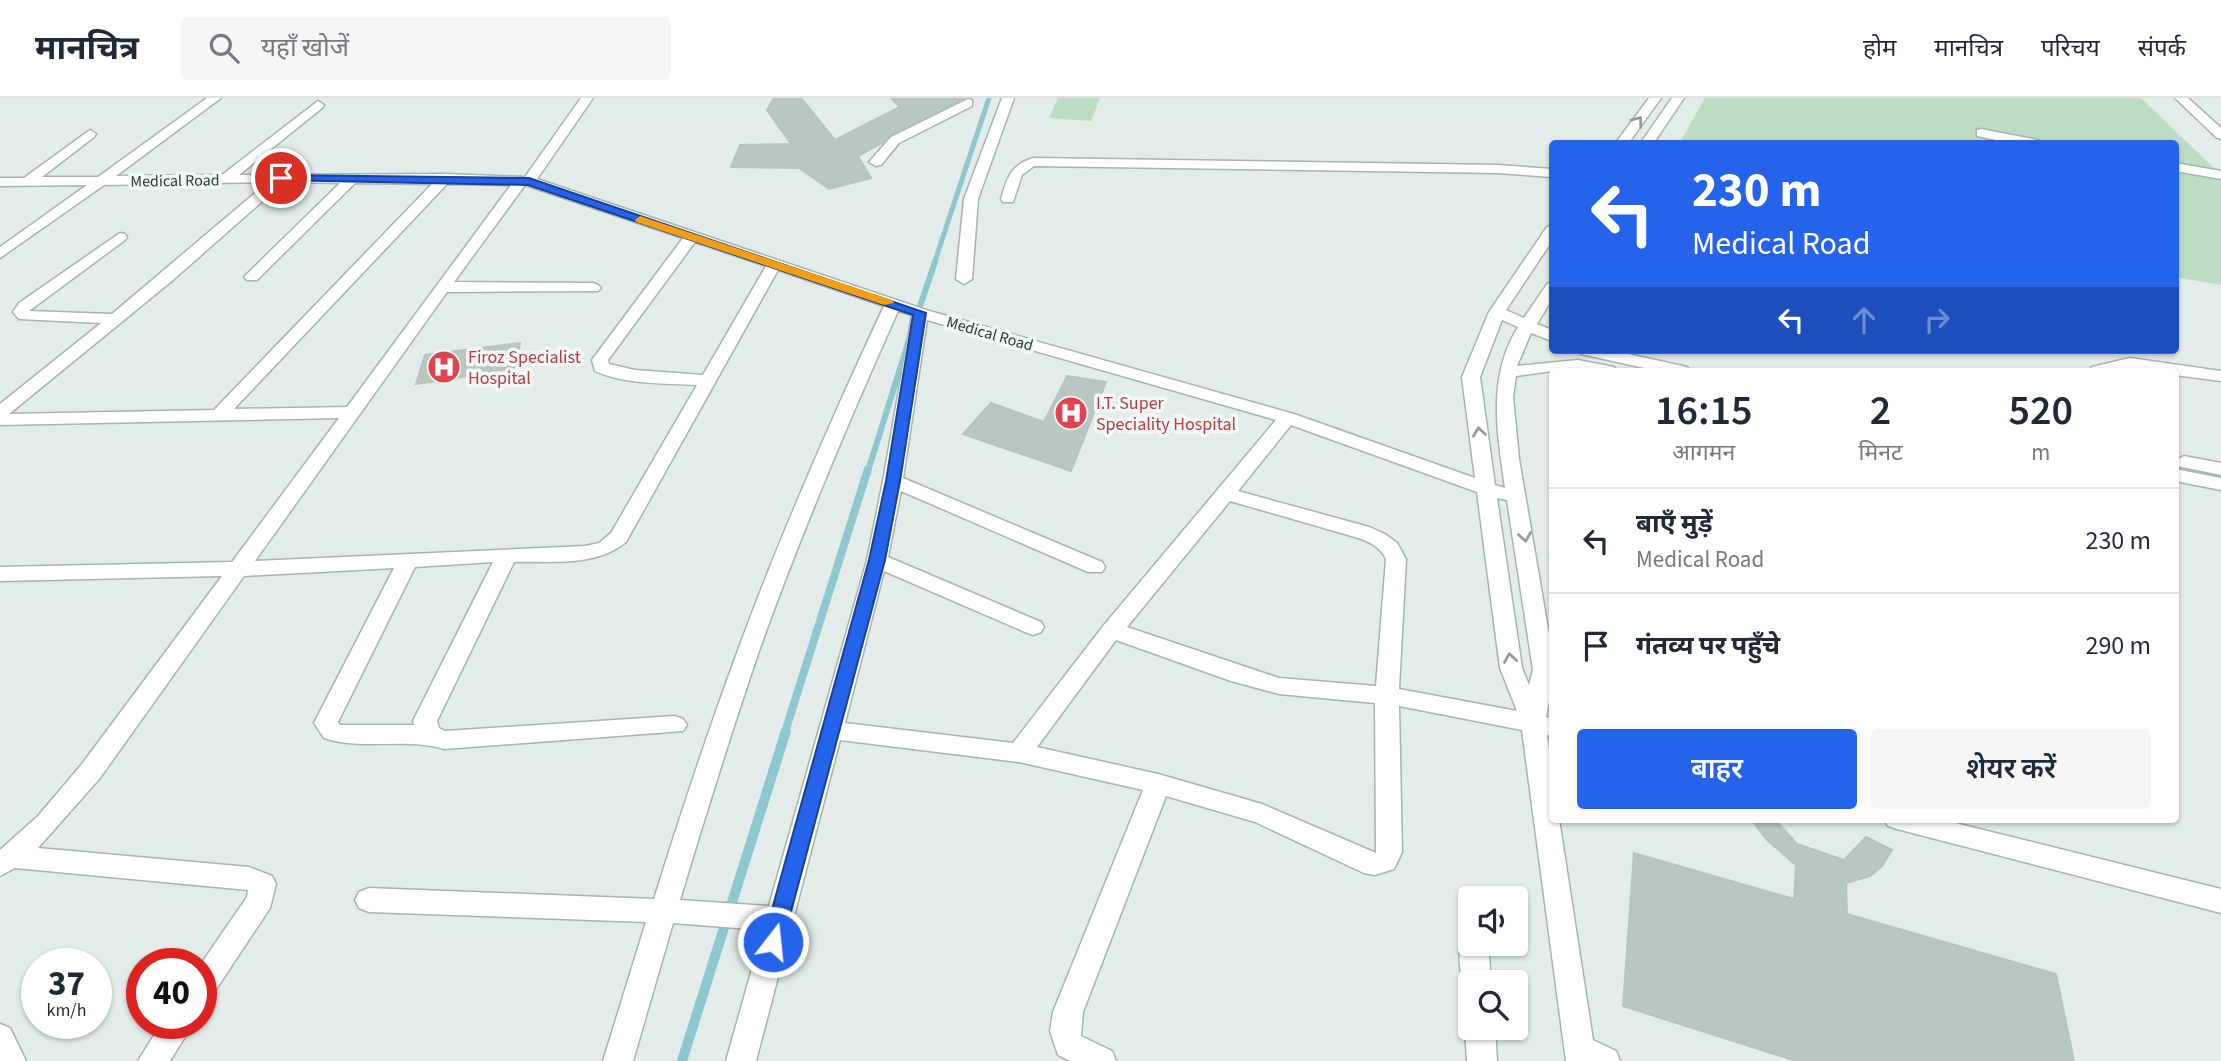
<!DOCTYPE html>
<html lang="hi">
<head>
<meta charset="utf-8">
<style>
  body { margin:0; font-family:"Source Sans 3","Noto Sans Devanagari",sans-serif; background:#f6f6f7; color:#1f2937; height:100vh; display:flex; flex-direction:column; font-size:26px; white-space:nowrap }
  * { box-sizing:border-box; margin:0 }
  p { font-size:23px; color:#747a83 }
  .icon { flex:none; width:38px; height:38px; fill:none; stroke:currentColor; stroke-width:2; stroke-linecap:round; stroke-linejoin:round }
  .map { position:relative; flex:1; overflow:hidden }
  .drawer { position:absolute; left:1549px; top:270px; width:630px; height:455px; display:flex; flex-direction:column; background:#fff; border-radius:7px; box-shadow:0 2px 5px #0004 }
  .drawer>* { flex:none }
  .top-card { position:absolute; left:1549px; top:42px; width:630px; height:214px; border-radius:7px; box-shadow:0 2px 5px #0004; background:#2563eb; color:#fff; overflow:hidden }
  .buttons { position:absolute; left:1458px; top:788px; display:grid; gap:14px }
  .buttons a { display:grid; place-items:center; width:70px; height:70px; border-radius:7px; background:#fff; box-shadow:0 2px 5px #0004; font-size:35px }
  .speed { position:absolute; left:21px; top:850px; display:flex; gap:14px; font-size:35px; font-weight:700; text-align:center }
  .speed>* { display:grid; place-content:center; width:91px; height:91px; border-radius:50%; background:#fff; box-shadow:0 2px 5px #0004; line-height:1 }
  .speed small { font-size:18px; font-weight:400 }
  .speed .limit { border:10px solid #d22; background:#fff; color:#111 }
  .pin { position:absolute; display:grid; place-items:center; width:60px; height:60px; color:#fff; margin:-30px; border:4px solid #fff; border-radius:50%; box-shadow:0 2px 7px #0007 }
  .me { position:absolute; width:77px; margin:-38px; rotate:16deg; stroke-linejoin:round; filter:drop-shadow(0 0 5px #0008) }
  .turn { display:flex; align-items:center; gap:24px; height:147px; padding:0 28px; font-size:32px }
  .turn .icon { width:91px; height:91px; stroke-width:2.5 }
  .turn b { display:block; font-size:49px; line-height:60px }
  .lanes { display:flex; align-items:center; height:66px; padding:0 28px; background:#0003; justify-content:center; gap:35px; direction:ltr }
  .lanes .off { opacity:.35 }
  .eta { display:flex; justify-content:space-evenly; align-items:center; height:119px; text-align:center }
  .eta b { font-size:42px; font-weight:600; line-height:49px }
  .button { display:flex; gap:14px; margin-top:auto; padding:14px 28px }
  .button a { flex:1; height:80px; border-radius:7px; background:#2563eb; color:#fff; font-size:28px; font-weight:600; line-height:80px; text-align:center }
  .button a+a { background:#f6f6f7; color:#1f2937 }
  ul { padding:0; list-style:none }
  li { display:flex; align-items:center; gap:21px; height:105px; padding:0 28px; border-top:2px solid #e0e1e3 }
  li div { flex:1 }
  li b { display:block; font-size:26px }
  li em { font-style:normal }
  header { display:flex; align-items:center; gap:42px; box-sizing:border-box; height:98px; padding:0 35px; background:#fff; border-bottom:2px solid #e0e1e3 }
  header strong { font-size:33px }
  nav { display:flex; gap:38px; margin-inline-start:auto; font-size:24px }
  .search { width:490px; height:63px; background:#f6f6f7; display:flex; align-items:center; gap:18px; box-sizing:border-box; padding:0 24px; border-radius:7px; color:#747a83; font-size:26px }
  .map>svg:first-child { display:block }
</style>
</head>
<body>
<header>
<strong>मानचित्र</strong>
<div class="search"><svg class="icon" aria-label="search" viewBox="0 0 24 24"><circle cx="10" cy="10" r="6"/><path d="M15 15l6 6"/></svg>यहाँ खोजें</div>
<nav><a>होम</a><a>मानचित्र</a><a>परिचय</a><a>संपर्क</a></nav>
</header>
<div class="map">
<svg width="2221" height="963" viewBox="0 0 2221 963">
  <rect width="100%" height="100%" fill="#e3ece8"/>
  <!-- green -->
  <path fill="#bddcc4" d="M1058 0H1100L1091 23 1049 20Z
    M1705 0H2141L2221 77V187L2175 179V46H1679Z"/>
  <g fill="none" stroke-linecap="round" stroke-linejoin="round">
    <!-- stream-far3 -->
    <path stroke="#8dc7cf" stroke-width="5" d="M934 166 989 0"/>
    <!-- stream-far2 -->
    <path stroke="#8dc7cf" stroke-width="6" d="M916 220 935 164
      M868 373 909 242"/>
    <!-- stream-far1 -->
    <path stroke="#8dc7cf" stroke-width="8" d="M785 634 868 371"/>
    <!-- stream -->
    <path stroke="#8dc7cf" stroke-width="10" d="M682 963 786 633"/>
  </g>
  <!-- building -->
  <path fill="#b8c7c1" stroke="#b5c6be" stroke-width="2" d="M774 0H801L835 42 900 9 891 0H964L890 37 882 45 858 58 871 80 829 91 799 70 731 69 740 47 791 46 767 12Z
    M520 245 515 271 416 286 425 257Z
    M1067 278 1106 284 1071 373 963 336 991 305 1044 324Z
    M1751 721H1775L1797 746 1844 762 1866 739 1892 752 1882 768 1870 778 1846 785 1847 816 2056 876 2074 963H1796L1623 908 1634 755 1794 801 1796 767 1767 742Z"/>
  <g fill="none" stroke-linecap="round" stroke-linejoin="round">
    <defs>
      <path id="minor" d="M207 0H221L116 78 222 77 318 3 324 7 322 10 239 77 445 76 525 79 581 0H593L537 81 926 212 1294 316 1475 380 1462 279 1489 214 1547 129 1552 128V143L1506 212 1524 220 1547 186 1552 184V201L1537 226 1552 232V243L1531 235 1517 268 1578 262 1614 269 1617 273H1552L1516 278 1513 299 1519 361 1552 554V587L1546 619 1552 620V638L1547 637 1552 673V721H1559L1593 942 1616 953 1620 963H1566L1522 632 1399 608 1402 754 1394 771 1375 777 1364 775 1255 724 1166 698 1083 914 1081 938 1112 953 1116 963H1070L1058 957 1050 933 1053 914 1143 692 1019 664 840 642 756 963H726L763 832 673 825 633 963H603L646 824 369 814 359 810 355 802 359 794 369 790 654 801C680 718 707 636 737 555 780 437 831 322 884 208L778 172 626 444C596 469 551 463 514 464L437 623 439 630 445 633 675 618 683 621 687 627 683 633 444 651C405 639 363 653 324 640L314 625 394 470 244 478 100 680 38 750 249 769 272 778 276 786 270 810 211 899 201 903V866L247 799 248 792 15 770 0 778V752L38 718 82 666 222 478 0 483V469L232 464 339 320 0 327V306L101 225 19 221 13 214 19 205 120 135 125 136 127 139 125 142 29 213 112 216 268 84 104 87 0 160V149L87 87 0 88V80H24L90 32 96 36 94 39 42 79H98ZM284 84 340 85 247 176 244 179 247 182H257L355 85 432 86 214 312 9 316 173 182ZM447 86 511 87 347 309 234 311ZM525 87 683 140 592 262 595 273C625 287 664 285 697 287L611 435 599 445 585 448 255 463 447 194 598 193 601 190 598 187 593 185 454 184ZM695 144 766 168 703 277 635 272 609 266 608 262ZM898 213 912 217 883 383 867 462 769 808 680 802C705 719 731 635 759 553 800 438 848 325 898 213ZM927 222 1276 322 1104 527 1013 645 845 625 884 473 1025 534 1033 537 1041 534 1044 529 1041 524 888 459 901 393 1088 474H1102L1105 469 1102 464 903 380ZM1502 222 1518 229C1487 279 1497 334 1505 390L1495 387 1480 279ZM1291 327 1477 394 1500 570 1517 613 1399 591 1406 461 1397 445 1385 436 1369 429 1238 393ZM1497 400 1507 402 1533 572 1529 587 1522 570ZM1230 403 1355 439C1368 443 1380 448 1386 461L1376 588 1279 580 1127 529ZM493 464 413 623 414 627H340L338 624 415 469ZM1116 542 1231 583 1279 596 1375 605 1376 755 1262 706 1158 676 1037 649Z
        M1002 0H1014L978 101 972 181 964 186 956 181 964 101Z
        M1649 0H1661L1628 46H1615Z
        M1672 0H1684L1653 46H1640Z
        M2175 0H2188L2221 30V41L2217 40Z
        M968 1 972 2V8L899 45 881 67 876 68 869 64 891 39Z
        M1981 31 2038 42 2044 46H2016L1977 38V32Z
        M1034 60 1498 67 1552 71V79L1498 75 1034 68 1022 77 1013 104H1003L1001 101C1007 80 1011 66 1034 60Z
        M2175 65 2221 73V81L2175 73Z
        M1579 252H1610L1687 269 1690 273H1658L1581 256Z
        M2130 260 2221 273V283L2175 277V273L2130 270 2089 273 2092 269Z
        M2184 358 2221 365V377L2177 368 2175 363Z
        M2175 371 2221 380V392L2175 383Z
        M1884 721H1939L2221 791V815L1897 731 1888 728Z
        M1470 834V845H1488L1491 884H1470V894C1458 884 1457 851 1464 836Z
        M1470 919V929H1495L1497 963H1467L1465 929Z
        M0 926 10 930 26 963H0Z
        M161 926H193L170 963H138Z"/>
    </defs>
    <!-- minor casing -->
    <use href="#minor" stroke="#a6b4af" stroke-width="3"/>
    <!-- minor -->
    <use href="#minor" fill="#fff" fill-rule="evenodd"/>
  </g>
  <!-- one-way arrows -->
  <defs><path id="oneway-chevron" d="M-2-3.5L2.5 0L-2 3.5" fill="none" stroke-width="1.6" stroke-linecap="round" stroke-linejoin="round" transform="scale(1.75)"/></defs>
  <g stroke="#919e9a">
    <use href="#oneway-chevron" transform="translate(1638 23) rotate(-53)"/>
    <use href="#oneway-chevron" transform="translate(1479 334) rotate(-98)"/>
    <use href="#oneway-chevron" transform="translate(1525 439) rotate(81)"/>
    <use href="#oneway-chevron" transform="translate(1510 560) rotate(-99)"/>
  </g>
  <!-- route -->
  <path fill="#2563eb" stroke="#184099" stroke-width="2" d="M281 77 529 80 926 215 900 383 885 462 781 851 773 854 766 851 763 844 869 462 886 383 913 217 528 87 277 82V78Z"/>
  <!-- slow -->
  <path fill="#f59e0b" d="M640 118 892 202 894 205 884 207 636 124 635 122Z"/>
  <!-- icons -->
  <defs>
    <symbol id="hospital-disc" viewBox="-11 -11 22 22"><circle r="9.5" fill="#e0444e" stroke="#f3f9f6"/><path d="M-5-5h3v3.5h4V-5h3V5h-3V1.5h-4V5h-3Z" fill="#fff"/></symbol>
  </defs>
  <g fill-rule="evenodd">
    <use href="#hospital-disc" x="425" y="250" width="38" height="38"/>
    <use href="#hospital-disc" x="1052" y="296" width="38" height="38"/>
  </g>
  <g text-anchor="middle" stroke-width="7" stroke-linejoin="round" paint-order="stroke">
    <!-- far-street labels -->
    <g font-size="16" fill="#233d35" stroke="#f3f9f6">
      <text transform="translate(175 82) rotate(-1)" y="6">Medical Road</text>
      <text transform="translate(990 235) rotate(16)" y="6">Medical Road</text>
    </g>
    <!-- health labels -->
    <g font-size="18" fill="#be3a42" stroke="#f3f9f6" text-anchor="start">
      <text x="468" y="265">Firoz Specialist<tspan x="468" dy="21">Hospital</tspan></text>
      <text x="1096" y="311">I.T. Super<tspan x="1096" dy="21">Speciality Hospital</tspan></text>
    </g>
  </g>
</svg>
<div class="buttons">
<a><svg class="icon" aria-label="sound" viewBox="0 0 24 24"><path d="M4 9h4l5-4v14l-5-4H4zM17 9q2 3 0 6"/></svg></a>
<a><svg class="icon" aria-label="search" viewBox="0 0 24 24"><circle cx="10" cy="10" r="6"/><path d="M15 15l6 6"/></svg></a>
</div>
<div class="speed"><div>37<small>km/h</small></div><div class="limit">40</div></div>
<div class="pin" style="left:281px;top:80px;background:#d93025"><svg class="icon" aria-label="arrive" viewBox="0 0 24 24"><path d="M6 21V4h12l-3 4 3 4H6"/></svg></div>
<svg class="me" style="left:773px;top:844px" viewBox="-20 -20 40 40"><circle r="17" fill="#2563eb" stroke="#fff" stroke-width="3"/><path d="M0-11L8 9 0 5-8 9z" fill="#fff"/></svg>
<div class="top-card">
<div class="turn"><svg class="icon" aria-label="left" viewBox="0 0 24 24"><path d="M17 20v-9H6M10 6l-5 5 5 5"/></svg><div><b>230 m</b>Medical Road</div></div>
<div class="lanes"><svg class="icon" aria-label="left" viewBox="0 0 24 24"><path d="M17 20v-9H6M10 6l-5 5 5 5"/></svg><svg class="icon off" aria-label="ahead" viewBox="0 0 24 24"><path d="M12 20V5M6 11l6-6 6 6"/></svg><svg class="icon off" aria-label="right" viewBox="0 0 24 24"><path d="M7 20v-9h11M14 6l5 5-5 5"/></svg></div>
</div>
<section class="drawer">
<div class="eta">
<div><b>16:15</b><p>आगमन</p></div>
<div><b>2</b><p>मिनट</p></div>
<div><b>520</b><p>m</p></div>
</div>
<ul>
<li><svg class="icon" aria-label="left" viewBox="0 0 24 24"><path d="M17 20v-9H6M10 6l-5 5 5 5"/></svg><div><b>बाएँ मुड़ें</b><p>Medical Road</p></div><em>230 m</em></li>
<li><svg class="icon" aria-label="arrive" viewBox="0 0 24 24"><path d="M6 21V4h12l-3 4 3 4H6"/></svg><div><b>गंतव्य पर पहुँचे</b></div><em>290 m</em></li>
</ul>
<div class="button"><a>बाहर</a><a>शेयर करें</a></div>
</section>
</div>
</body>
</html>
